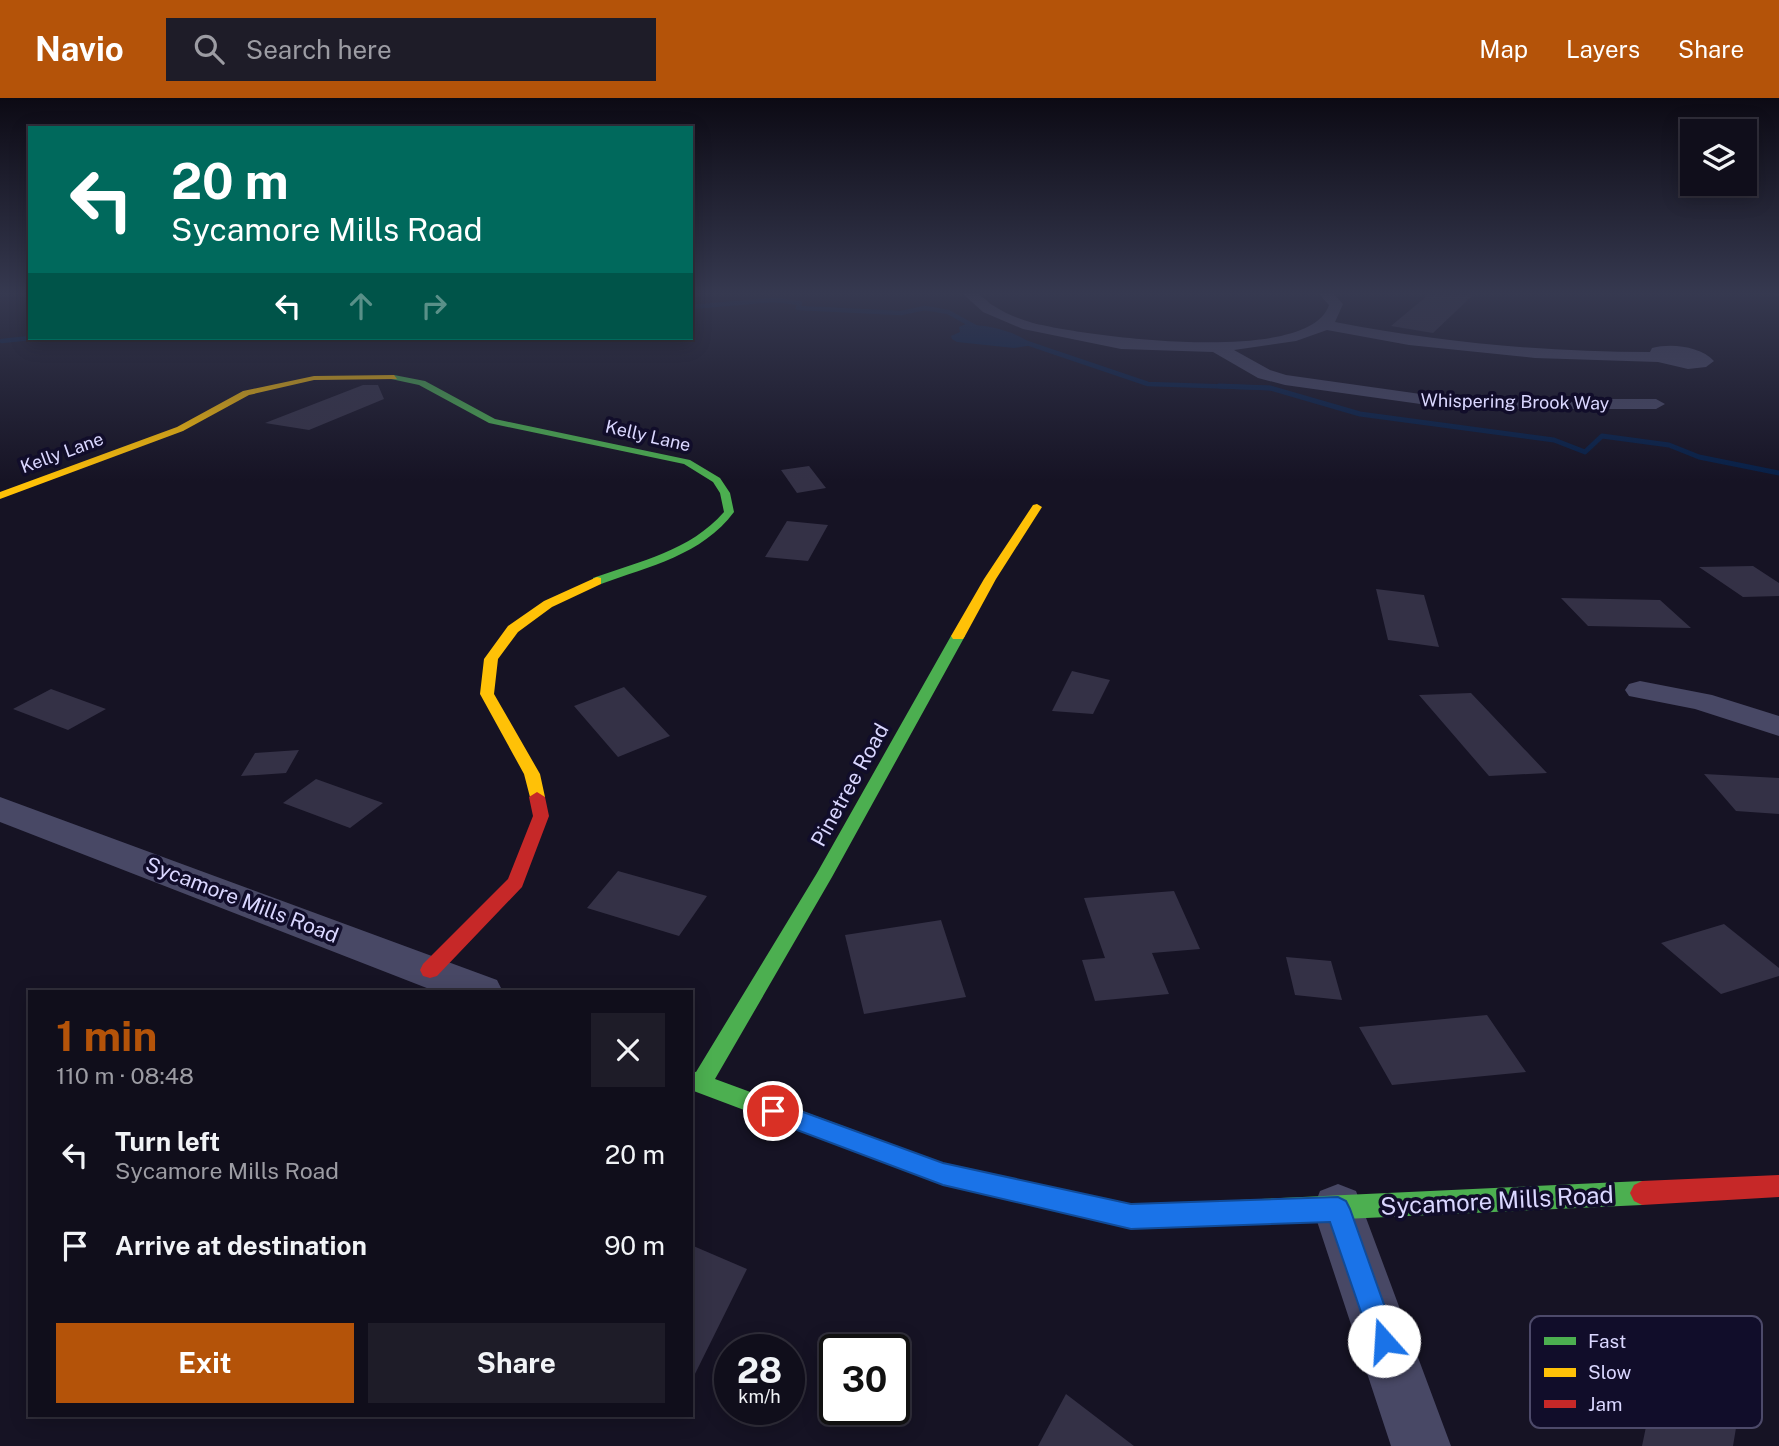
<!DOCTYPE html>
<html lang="en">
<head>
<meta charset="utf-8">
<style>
  body { margin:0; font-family:"Public Sans",sans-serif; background:#1e1c28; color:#f1f3f6; height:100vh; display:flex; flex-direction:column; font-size:26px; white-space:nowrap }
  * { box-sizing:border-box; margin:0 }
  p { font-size:23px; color:#9c9ca3 }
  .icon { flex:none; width:38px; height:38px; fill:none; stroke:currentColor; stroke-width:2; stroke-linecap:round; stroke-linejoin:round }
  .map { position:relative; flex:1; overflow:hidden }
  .details { position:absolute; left:28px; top:892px; width:665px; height:427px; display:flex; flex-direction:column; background:#100e1b; border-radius:0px; box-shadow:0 4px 18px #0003,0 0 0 2px #302e3a }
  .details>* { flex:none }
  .guide { position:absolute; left:28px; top:28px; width:665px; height:214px; border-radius:0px; box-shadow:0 4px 18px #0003,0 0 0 2px #302e3a; background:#00695c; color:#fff; overflow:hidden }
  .fabs { position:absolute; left:1680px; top:21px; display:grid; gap:14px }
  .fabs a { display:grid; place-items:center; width:77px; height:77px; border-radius:0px; background:#100e1b; box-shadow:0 4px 18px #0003,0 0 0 2px #302e3a; font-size:35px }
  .speed { position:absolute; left:714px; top:1236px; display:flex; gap:14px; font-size:35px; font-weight:700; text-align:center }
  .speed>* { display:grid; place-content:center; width:91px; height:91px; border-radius:50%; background:#100e1b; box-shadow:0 4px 18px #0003,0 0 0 2px #302e3a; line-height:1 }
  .speed small { font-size:18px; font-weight:400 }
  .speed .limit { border:4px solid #111; border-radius:10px; background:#fff; color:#111 }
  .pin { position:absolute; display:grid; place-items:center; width:60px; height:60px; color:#fff; margin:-30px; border:4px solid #fff; border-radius:50%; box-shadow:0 2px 7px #0007 }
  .me { position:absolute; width:77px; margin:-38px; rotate:341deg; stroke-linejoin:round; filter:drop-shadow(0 0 5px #0008) }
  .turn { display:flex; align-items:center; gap:24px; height:147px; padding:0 28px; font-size:32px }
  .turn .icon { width:91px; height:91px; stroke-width:2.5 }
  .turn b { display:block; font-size:49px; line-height:60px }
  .lanes { display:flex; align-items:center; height:66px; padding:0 28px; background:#0003; justify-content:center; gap:35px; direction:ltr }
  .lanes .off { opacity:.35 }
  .round { display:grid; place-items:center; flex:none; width:74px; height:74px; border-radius:0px; background:#1e1c28 }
  .headline { display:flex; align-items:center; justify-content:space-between; height:119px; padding:0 28px }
  h1 { font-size:42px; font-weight:700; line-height:52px; color:#b45309 }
  .action { display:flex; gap:14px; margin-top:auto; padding:14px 28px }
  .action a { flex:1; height:80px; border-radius:0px; background:#b45309; color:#fff; font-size:28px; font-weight:700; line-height:80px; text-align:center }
  .action a+a { background:#1e1c28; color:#f1f3f6 }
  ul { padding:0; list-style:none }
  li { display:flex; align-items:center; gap:21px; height:91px; padding:0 28px }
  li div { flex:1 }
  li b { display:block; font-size:26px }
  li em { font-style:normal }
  header { display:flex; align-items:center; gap:42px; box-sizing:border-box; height:98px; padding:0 35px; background:#b45309; color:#fff }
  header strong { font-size:33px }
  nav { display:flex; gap:38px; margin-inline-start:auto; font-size:24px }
  .search { width:490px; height:63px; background:#1e1c28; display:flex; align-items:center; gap:18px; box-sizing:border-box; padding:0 24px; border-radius:0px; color:#9c9ca3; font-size:26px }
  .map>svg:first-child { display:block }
</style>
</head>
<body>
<header>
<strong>Navio</strong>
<div class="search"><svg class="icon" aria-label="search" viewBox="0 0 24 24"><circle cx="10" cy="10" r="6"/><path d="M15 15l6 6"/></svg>Search here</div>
<nav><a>Map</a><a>Layers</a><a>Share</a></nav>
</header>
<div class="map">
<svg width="1779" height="1348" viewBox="0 0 1779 1348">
  <rect width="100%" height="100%" fill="#161324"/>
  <!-- water -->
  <path fill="#072048" d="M966 226C990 228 1014 232 1033 247L1014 250 957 244 952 241 951 238 960 234 959 229Z"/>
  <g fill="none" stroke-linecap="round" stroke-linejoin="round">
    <!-- stream-far1 -->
    <path stroke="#072048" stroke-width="4.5" d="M691 209 774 202 800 205 798 210 901 215 925 210 948 214 977 230
      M2 243 30 240
      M1024 244 1148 286 1270 290"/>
    <!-- stream -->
    <path stroke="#072048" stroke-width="5" d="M1219 288 1270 290 1360 316 1554 342 1585 354 1602 338 1669 347 1699 359 1779 375"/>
  </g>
  <!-- building -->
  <path fill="#343146" d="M1428 197H1473L1433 235 1391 228Z
    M363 287H378L384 301 309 332 265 325Z
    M809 368 826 390 797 395 781 372Z
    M787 423 828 427 808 463 765 459Z
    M1753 468 1779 485V498L1743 499 1699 469Z
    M1376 491 1424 497 1439 549 1388 542Z
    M1561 500 1660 502 1691 530 1588 528Z
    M1072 573 1110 582 1093 616 1052 613Z
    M624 589 670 638 618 659 574 608Z
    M51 591 106 611 68 632 13 611Z
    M1471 595 1547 675 1489 678 1419 597Z
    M299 652 286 675 241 678 255 655Z
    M1704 676 1779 680V716L1736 713Z
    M316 681 383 705 350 730 283 705Z
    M618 773 707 798 679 838 587 810Z
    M1174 793 1200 851 1152 855 1169 896 1095 903 1082 862 1105 860 1084 800Z
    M941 822 966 899 864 916 845 837Z
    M1724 826 1779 870V878L1721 896 1661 845Z
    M1286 859 1331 863 1342 902 1295 897Z
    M1487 917 1526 974 1392 987 1359 929Z
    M691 1147 747 1171 691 1284Z
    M1657 1276 1737 1324 1733 1348H1642Z
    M1066 1296 1134 1348H1038Z"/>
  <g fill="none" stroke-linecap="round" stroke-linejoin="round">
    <!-- lane -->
    <path fill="#484865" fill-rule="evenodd" d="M1768 194H1779V198Z"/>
    <!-- street -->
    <path fill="#484865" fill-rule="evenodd" d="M961 194C966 194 973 193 977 195 983 198 988 205 994 208 1006 216 1019 221 1033 225 1084 238 1309 269 1329 207L1317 194H1332L1343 206 1335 224C1439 244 1544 254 1650 254L1652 250C1671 245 1700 248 1714 263L1706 269 1688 271 1658 264 1535 260 1409 247 1327 232 1296 243 1234 252 1270 272 1286 277 1456 301H1656L1665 306 1656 311H1456L1285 287 1258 280 1213 254 1121 251 1023 231 983 214Z
      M1640 583 1712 597 1779 618V638L1695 611 1629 598 1625 592 1629 586Z
      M0 699 497 882 503 894H437L0 724Z
      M1338 1086 1356 1093 1451 1348H1391L1313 1111 1320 1093Z"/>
    <!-- fast -->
    <path fill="#4caf50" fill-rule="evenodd" d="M394 277 425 283 495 321 690 362 720 380 730 395 734 414C702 457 650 468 601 486H593V480C640 463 690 453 724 414L720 395 713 384 684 366 489 325 419 287 391 281Z
      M958 534 965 538 832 779 715 981 943 1065 1131 1107 1642 1083 1650 1087 1654 1095 1650 1103 1642 1107 1131 1131 943 1087 691 992V973L696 974 817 775 951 538Z"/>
    <!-- slow -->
    <path fill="#ffc107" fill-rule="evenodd" d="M394 277 397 281 314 282 249 297 183 333 0 401V394L177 329 243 293 314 278Z
      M1037 406 1042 409 996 481 965 538 963 541H953L951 538 984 481 1033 407Z
      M597 479 601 480V486L552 509 518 534 498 561 494 596 540 676 545 699 537 704 531 703 524 676 480 596 484 561 508 528 544 503Z"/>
    <!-- jam -->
    <path fill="#c62828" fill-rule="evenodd" d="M537 694 545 699 549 718 522 789 437 878 430 880 423 878 420 872 423 866 508 781 533 718 529 699Z
      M1779 1077V1099L1642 1107 1634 1103 1630 1095 1634 1087 1642 1083Z"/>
  </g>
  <!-- sky -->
  <linearGradient id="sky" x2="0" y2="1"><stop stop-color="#0c0a14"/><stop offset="0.51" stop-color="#363950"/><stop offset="1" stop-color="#363950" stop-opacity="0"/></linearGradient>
  <rect width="1779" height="383" fill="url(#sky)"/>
  <!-- route -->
  <path fill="#1a73e8" stroke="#114b97" stroke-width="2" d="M773 1003 943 1065 1131 1106 1338 1099 1346 1103 1350 1111 1397 1243 1393 1252 1384 1256 1374 1252 1330 1124 1131 1131 943 1087 765 1020 762 1013 765 1006Z"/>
  <g text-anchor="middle" stroke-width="7" stroke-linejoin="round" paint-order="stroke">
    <!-- far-street labels -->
    <g font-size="18" fill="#dad7ff" stroke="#110d2a">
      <text transform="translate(1515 304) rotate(1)" y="6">Whispering Brook Way</text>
      <text transform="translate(648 338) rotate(13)" y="6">Kelly Lane</text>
      <text transform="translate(62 355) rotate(-20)" y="6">Kelly Lane</text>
    </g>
    <!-- street labels -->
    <g font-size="21" fill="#dad7ff" stroke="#110d2a">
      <text transform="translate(850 687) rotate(-61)" y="7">Pinetree Road</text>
      <text transform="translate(242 802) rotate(21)" y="7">Sycamore Mills Road</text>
    </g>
    <!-- near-street labels -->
    <g font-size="24" fill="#dad7ff" stroke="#110d2a">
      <text transform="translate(1497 1103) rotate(-3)" y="8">Sycamore Mills Road</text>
    </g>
  </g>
  <!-- legend -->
  <rect x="1530" y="1218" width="232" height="112" rx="10" fill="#110d2a" stroke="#4d4a6a" stroke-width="2"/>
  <rect x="1544" y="1239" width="32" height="8" fill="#4caf50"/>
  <rect x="1544" y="1270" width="32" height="9" fill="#ffc107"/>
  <rect x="1544" y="1302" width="32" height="8" fill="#c62828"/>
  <g font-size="19" fill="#dad7ff">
    <text x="1588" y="1250">Fast</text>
    <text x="1588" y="1281">Slow</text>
    <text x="1588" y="1313">Jam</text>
  </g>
</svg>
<div class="fabs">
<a><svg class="icon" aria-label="layers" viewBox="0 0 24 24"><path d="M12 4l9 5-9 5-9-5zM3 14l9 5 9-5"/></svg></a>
</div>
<div class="speed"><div>28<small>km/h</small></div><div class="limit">30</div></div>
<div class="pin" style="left:773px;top:1013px;background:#d93025"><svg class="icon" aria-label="arrive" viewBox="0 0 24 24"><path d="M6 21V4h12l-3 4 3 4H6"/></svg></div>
<svg class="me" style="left:1384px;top:1243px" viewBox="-20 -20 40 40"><circle r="19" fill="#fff"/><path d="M0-13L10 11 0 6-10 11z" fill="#1a73e8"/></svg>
<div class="guide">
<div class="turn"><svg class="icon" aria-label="left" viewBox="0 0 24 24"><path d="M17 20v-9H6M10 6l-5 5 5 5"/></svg><div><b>20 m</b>Sycamore Mills Road</div></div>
<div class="lanes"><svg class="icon" aria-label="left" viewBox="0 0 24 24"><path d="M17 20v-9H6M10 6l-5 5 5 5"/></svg><svg class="icon off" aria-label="ahead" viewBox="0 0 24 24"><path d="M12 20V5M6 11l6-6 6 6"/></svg><svg class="icon off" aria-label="right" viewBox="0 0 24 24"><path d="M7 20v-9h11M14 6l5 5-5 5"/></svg></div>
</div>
<section class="details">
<div class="headline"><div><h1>1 min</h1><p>110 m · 08:48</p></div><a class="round"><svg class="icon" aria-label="close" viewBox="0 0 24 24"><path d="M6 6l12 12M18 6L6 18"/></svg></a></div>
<ul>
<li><svg class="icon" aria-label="left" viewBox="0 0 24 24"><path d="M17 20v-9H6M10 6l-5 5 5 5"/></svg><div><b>Turn left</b><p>Sycamore Mills Road</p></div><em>20 m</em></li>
<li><svg class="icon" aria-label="arrive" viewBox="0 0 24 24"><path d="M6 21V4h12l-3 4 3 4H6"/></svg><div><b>Arrive at destination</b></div><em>90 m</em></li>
</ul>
<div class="action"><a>Exit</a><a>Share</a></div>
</section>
</div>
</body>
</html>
